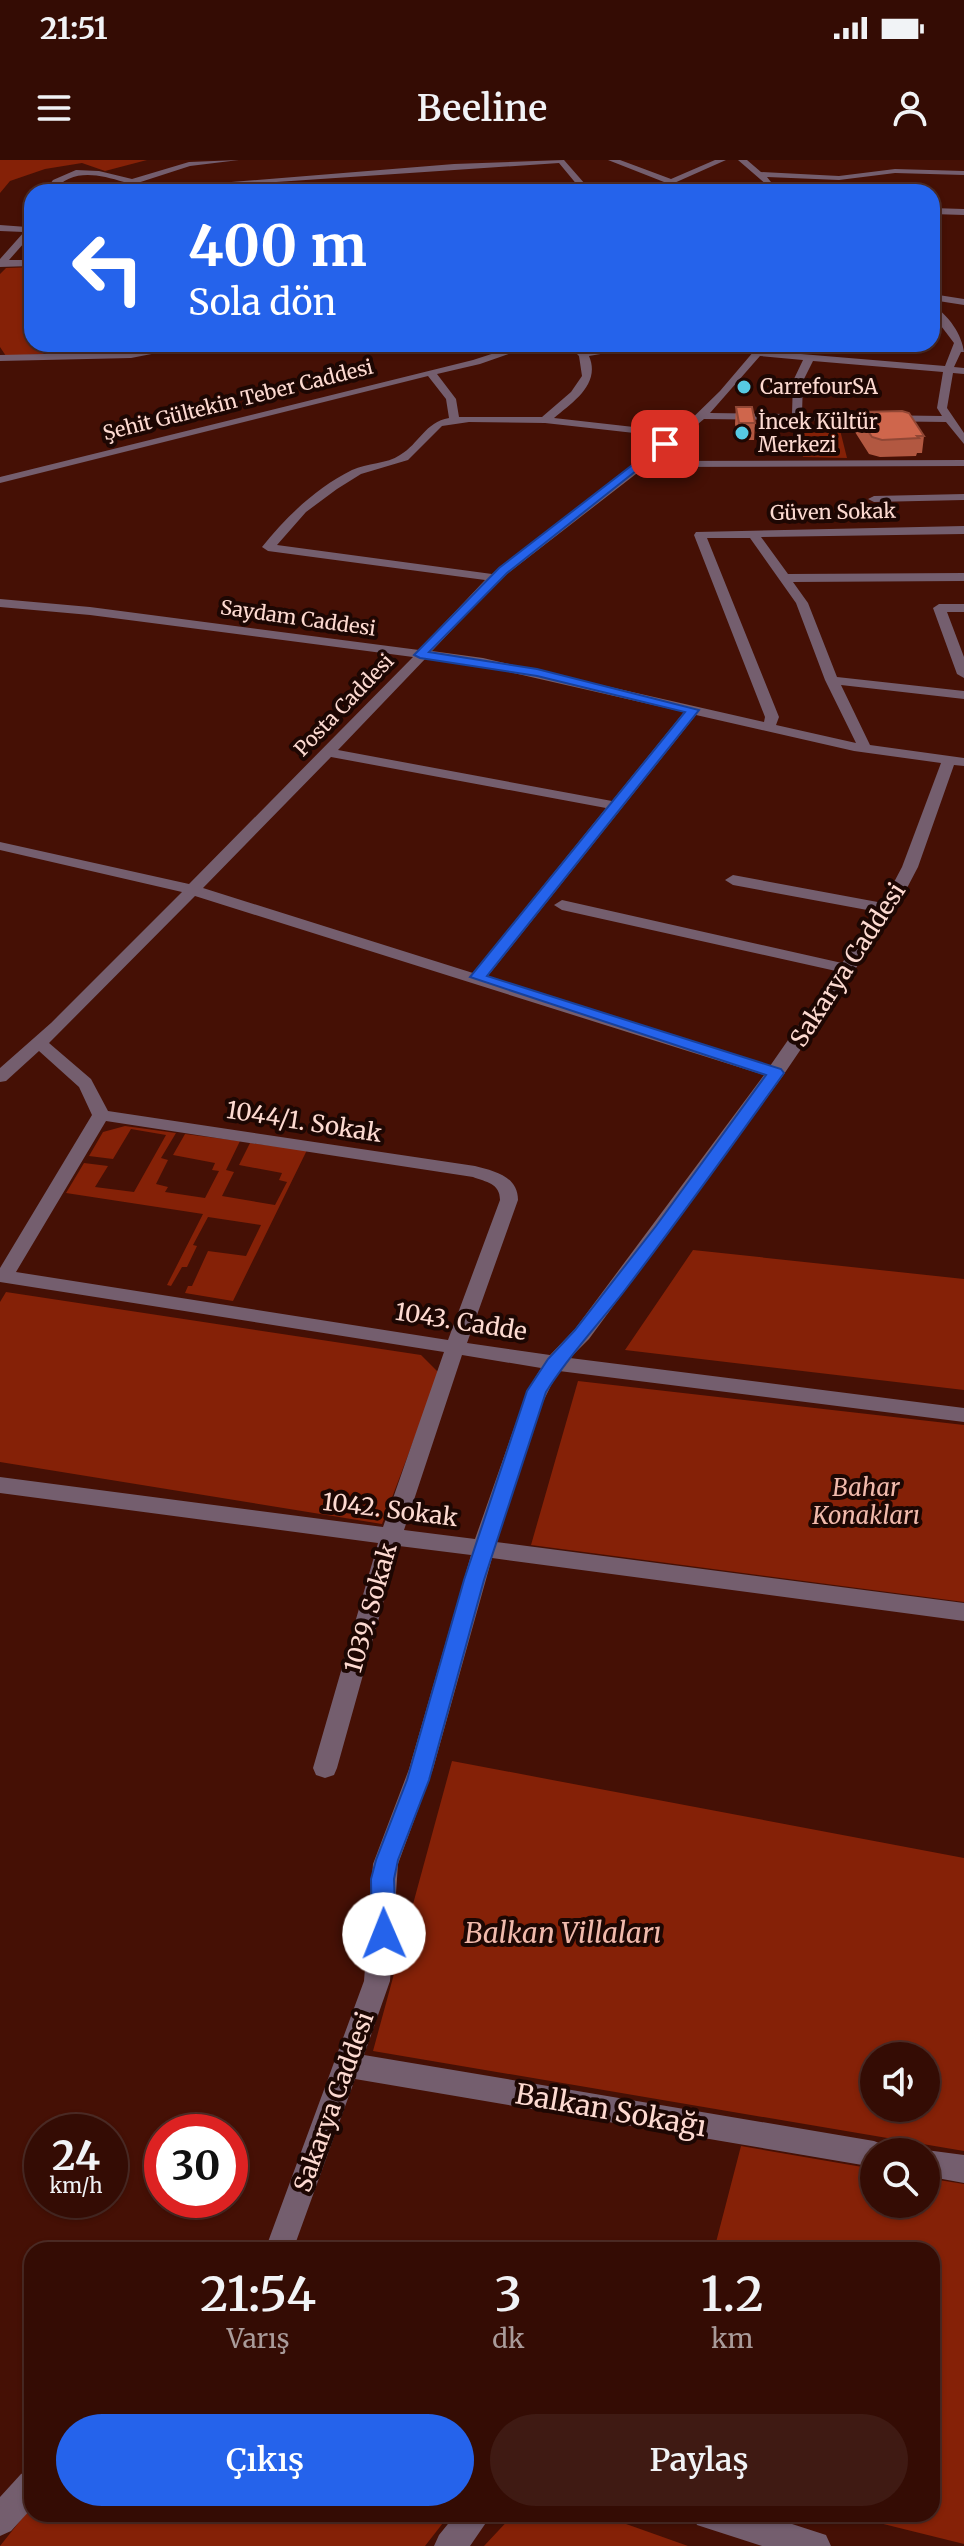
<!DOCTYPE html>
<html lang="tr">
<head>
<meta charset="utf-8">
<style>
  body { margin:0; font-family:Merriweather,serif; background:#3f1a13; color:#f1f3f6; height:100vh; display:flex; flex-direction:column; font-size:30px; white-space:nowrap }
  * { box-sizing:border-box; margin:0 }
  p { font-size:26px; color:#a99b9a }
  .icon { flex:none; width:44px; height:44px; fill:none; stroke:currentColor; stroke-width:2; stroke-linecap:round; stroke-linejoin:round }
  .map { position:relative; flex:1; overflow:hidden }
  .panel { position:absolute; left:24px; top:2082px; width:916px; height:280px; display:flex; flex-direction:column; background:#340c04; border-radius:24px; box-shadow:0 2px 6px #0004,0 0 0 2px #4e2c26 }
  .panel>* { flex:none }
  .top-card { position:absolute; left:24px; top:24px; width:916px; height:168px; border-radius:24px; box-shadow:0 2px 6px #0004,0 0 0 2px #4e2c26; background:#2563eb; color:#fff; overflow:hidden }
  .fabs { position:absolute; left:860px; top:1882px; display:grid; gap:16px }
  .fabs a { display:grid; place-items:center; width:80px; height:80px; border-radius:50%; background:#340c04; box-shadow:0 2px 6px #0004,0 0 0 2px #4e2c26; font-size:40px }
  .speed { position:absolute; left:24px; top:1954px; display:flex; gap:16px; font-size:40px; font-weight:700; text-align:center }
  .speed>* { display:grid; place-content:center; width:104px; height:104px; border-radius:50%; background:#340c04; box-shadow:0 2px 6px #0004,0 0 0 2px #4e2c26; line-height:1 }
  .speed small { font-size:20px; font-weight:400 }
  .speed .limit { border:12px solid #d22; background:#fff; color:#111 }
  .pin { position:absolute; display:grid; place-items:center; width:68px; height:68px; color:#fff; margin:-34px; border-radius:16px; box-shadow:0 4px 12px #0006 }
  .me { position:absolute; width:88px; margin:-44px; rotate:359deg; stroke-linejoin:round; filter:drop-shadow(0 0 6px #0008) }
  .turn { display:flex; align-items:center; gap:28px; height:168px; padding:0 32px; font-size:36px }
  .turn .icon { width:104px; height:104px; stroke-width:2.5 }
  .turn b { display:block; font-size:56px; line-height:68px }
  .eta { display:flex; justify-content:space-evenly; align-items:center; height:136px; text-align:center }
  .eta b { font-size:48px; font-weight:600; line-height:56px }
  .primary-button { display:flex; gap:16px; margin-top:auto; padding:16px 32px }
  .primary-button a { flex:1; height:92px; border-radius:48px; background:#2563eb; color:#fff; font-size:32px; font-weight:600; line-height:92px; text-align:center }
  .primary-button a+a { background:#3f1a13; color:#f1f3f6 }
  .status { display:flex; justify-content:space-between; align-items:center; height:56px; padding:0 40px; background:#340c04; direction:ltr }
  .status svg { height:22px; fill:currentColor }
  header { display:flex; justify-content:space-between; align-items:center; height:104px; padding:0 32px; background:#340c04; font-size:36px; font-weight:600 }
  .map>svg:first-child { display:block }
</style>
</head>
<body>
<div class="status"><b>21:51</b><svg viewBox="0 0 49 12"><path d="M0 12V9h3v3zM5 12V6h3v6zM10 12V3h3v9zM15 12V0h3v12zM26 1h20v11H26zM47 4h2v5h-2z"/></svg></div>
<header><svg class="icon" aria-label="menu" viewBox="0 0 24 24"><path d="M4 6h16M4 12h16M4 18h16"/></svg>Beeline<svg class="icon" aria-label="person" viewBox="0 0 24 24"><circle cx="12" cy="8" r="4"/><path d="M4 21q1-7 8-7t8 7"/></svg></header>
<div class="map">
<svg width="964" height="2386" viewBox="0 0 964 2386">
  <rect width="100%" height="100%" fill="#451005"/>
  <!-- green -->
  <path fill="#852107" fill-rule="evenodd" d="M0 0H147L105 11 82 3 45 9 10 21 0 33Z
    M32 107V184H45L47 190 43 194 6 196 0 187V114L6 108Z
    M797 270H840L847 298 803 297Z
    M125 966 176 973 161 998 168 1000 156 1024 168 1027 165 1032 205 1038 219 1011 212 1010 215 1003 173 995 185 974 240 981 226 1010 234 1012 222 1036 275 1045 287 1022 279 1020 282 1013 239 1005 250 983 307 990 233 1141 185 1133 188 1126H192L208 1091 246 1096 261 1065 208 1057 193 1085 197 1086 187 1107H182L171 1126 167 1125 203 1054 66 1033 84 1003 108 1006 95 1027 134 1032 166 975 131 969 113 999 89 996 103 972Z
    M693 1090 964 1119V1230L625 1190Z
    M6 1132 421 1195 439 1213 382 1364 0 1302V1142Z
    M578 1221 964 1265V1442L531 1385Z
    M452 1601 964 1698V1991L373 1891ZM874 1896H926V1948H874Z
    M741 1986 874 2009V2044H926V2018L964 2024V2384L843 2354H932V2090H714Z
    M32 2346V2354H450L425 2386H0Z
    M514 2354H598L688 2386H484Z"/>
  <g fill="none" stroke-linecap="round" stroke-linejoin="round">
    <!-- minor -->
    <path fill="#745e6e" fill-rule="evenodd" d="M239 0 190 6 122 28 120 32H112L116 24 124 22C97 14 72 8 52 32H44L53 20 76 10 99 11 132 19 189 2Z
      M564 0 592 32H583L559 3 186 28 182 26 454 4Z
      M608 0H620L671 19 715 0H726L654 32H643L664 22Z
      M738 0H747L761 12 839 16 895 9 964 11V15L895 13 839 20 767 17 779 32H771L768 26Z
      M932 48 964 49V55L932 54Z
      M32 58V74L9 100H32V106L0 107V99L24 72 0 71V65L27 67 28 61Z
      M932 134 964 139V145L932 140Z
      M932 145C949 155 962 175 964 192H961L954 207 964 208V214L953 213 947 248 964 273V284L946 262 704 259 654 301 964 300V306L645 307 498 421 432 491 483 498 764 562 765 557 694 375 696 372 964 366V374L761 377 788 414 964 413V421L793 422 808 443 837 517 964 531V539L841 525 870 585 964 598V606L954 605 918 707 896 749 782 917 589 1179 570 1198 964 1248V1262L559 1211C529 1262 513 1325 496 1382L964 1443V1461L492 1398 433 1609 398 1704 390 1821 364 1895 874 1981 884 1985 887 1992H874V2007L355 1919 293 2090H265L364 1821 373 1704 409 1609 471 1395 399 1386 337 1608 334 1615 325 1618 316 1615 313 1608 378 1383 0 1333V1317L383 1367 444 1192 0 1122V1108L92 955 79 927 39 891 6 921 0 922V908L51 863 182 732 0 690V682L189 724 413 497 90 455 0 447V439L90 447 419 490 485 420 268 391 262 387C286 357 317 327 352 310 367 303 387 304 400 295 419 284 425 262 449 258L446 239 428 216 0 323V317L473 200 522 184H537L480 204 437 214 456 239 459 257H542L571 232 582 216 579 196 567 184H578L584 191 658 184 589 196C601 224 573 242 554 258L678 272 720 231 760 184H770L765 191 945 206 954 183 932 154ZM760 196 803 200 793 221 792 254 710 253ZM813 201 943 212 937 248 942 256 802 254 803 221ZM469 262 545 263 670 277 492 414 277 385 306 352 337 329 361 314 408 300 442 266ZM707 378H750L796 443 825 520 856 583 776 565 779 557ZM426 498 483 506 684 552 612 641 338 590ZM696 555 854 591 941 603 902 707 883 743 733 715 725 720 733 725 878 752 842 803 562 740 554 745 562 750 836 811 770 906 487 817ZM331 597 606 648 473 813 203 728ZM195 736 764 915 575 1169 550 1195 467 1183 518 1040C518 1016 494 1011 475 1006L108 951 91 919 49 883ZM106 961 473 1017C486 1022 500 1023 500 1040L448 1180 16 1112ZM462 1195 541 1208 527 1231 475 1379 404 1370Z
      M180 184H203L131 198 0 201V195L131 192Z
      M964 334V340L874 342 868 339 874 336Z
      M939 444H964V452H947L964 497V518L957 514 933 448Z
      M926 1990 964 1995V2023L926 2016V1992H920Z
      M32 2309V2348L11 2371 0 2376V2337L21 2314Z
      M456 2354H492L470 2386H434L439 2375Z
      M692 2354H761L826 2375 831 2386H762L697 2365Z"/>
  </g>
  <!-- wall -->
  <path fill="#b25841" d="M736 247 755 263 754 280H738L735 264Z
    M861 252 924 276 922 293H917L916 296 880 297 869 294 855 272 857 255H861Z"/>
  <!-- building -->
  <path fill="#cf664c" stroke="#914735" stroke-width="2" d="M736 247H752L755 263H739Z
    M902 251 909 253 924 276H917L919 278 882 280 872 277 857 255H863L861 252Z"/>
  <!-- route -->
  <path fill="#2563eb" stroke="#184099" stroke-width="2" d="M662 282 670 284 507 413 429 492 537 509 699 550 487 816 781 909 784 913C732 986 679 1059 625 1130 599 1164 568 1196 546 1232L484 1420 429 1620 398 1700 394 1719 396 1774 392 1781 384 1784 375 1781 372 1774 371 1719 376 1700 407 1620 464 1420 527 1231 548 1199 575 1170 656 1066 766 915 470 817 685 552 537 516 420 498 414 495 499 408Z"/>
  <!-- markers -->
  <g fill="#57c9e2" stroke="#1d0703" stroke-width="3">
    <circle cx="744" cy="227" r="8"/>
    <circle cx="742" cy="273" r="8"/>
  </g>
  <g text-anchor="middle" stroke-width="8" stroke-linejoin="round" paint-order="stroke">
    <!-- far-poi labels -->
    <g font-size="20" fill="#fddad1" stroke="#1d0703" text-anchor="start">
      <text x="760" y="234">CarrefourSA</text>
      <text x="758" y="269">İncek Kültür<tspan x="758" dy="23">Merkezi</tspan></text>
    </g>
    <!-- far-street labels -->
    <g font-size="20" fill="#fddad1" stroke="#1d0703">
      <text transform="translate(238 240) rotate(-14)" y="7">Şehit Gültekin Teber Caddesi</text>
      <text transform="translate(833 352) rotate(-1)" y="7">Güven Sokak</text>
      <text transform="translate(298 458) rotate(8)" y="7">Saydam Caddesi</text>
      <text transform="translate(344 545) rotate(-46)" y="7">Posta Caddesi</text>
    </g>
    <!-- street labels -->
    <g font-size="24" fill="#fddad1" stroke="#1d0703">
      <text transform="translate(848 805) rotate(-57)" y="8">Sakarya Caddesi</text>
      <text transform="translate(304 962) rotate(9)" y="8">1044/1. Sokak</text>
      <text transform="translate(461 1162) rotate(9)" y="8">1043. Cadde</text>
      <text transform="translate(390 1350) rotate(7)" y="8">1042. Sokak</text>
      <text transform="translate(371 1448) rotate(-74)" y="8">1039. Sokak</text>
      <text transform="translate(334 1942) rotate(-70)" y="8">Sakarya Caddesi</text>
    </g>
    <!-- park labels -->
    <g font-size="24" font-style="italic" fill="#f1baac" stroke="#1d0703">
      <text x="866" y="1336">Bahar<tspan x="866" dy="28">Konakları</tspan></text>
    </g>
    <!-- near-park labels -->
    <g font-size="28" font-style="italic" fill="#f1baac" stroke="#1d0703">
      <text x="563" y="1783">Balkan Villaları</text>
    </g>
    <!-- near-street labels -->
    <g font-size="28" fill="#fddad1" stroke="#1d0703">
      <text transform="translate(611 1950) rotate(10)" y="10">Balkan Sokağı</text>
    </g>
  </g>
</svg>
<div class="fabs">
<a><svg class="icon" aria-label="sound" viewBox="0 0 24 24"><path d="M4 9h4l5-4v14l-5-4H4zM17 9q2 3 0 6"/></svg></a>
<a><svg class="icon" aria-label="search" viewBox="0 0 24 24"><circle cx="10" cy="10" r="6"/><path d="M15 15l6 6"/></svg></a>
</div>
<div class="speed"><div>24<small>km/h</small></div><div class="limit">30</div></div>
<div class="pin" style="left:665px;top:284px;background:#d93025"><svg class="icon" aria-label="arrive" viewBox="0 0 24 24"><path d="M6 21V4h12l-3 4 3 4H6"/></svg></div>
<svg class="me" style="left:384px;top:1774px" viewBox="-20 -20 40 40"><circle r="19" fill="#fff"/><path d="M0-13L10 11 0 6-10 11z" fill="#2563eb"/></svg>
<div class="top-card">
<div class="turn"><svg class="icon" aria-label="left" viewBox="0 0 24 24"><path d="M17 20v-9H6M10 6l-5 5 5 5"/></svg><div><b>400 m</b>Sola dön</div></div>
</div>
<section class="panel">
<div class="eta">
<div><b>21:54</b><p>Varış</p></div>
<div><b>3</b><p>dk</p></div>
<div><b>1.2</b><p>km</p></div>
</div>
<div class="primary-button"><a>Çıkış</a><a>Paylaş</a></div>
</section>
</div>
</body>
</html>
